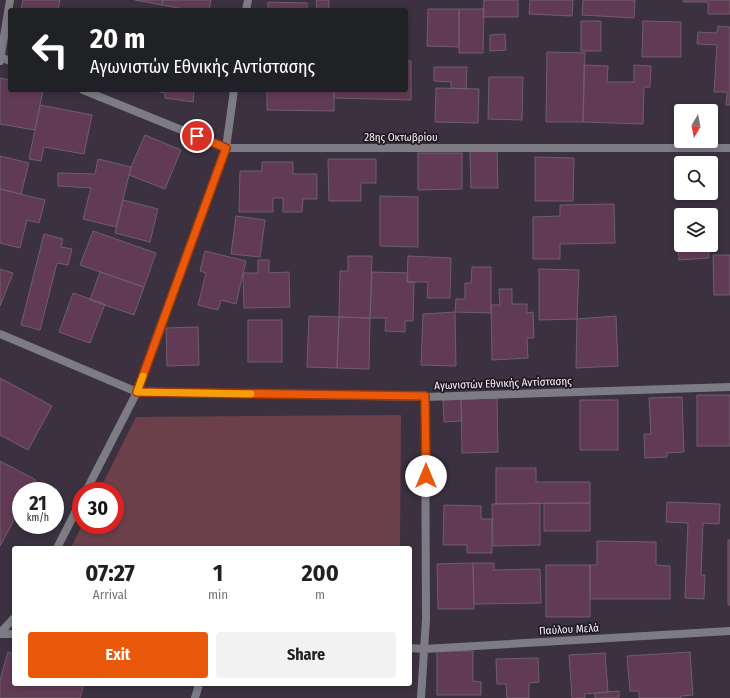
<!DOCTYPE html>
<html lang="en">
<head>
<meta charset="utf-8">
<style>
  body { margin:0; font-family:"Fira Sans Condensed",sans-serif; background:#f2f2f2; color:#202124; height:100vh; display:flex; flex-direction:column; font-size:15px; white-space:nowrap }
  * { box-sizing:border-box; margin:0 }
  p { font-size:13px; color:#757577 }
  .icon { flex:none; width:22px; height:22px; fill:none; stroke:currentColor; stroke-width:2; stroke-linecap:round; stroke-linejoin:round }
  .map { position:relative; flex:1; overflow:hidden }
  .panel { position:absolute; left:12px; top:546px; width:400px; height:140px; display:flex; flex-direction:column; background:#fff; border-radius:4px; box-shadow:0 2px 6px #0003 }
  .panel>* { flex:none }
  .banner { position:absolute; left:8px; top:8px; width:400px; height:84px; border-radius:4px; box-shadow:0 2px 6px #0003; background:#202124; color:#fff; overflow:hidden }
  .needle { width:26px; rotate:190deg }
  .tools { position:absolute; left:674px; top:104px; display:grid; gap:8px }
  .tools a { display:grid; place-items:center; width:44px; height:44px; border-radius:4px; background:#fff; box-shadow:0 2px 6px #0003; font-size:20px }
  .speed { position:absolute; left:12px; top:482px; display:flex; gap:8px; font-size:20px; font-weight:700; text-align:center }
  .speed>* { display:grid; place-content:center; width:52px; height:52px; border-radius:50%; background:#fff; box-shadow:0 2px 6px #0003; line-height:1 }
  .speed small { font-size:10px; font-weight:400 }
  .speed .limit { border:6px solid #d22; background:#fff; color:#111 }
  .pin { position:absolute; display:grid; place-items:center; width:34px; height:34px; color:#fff; margin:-17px; border:2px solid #fff; border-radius:50%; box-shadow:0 1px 4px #0007 }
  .me { position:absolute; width:44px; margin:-22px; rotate:0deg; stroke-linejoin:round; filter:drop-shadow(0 0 3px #0008) }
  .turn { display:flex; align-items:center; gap:14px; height:84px; padding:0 16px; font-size:18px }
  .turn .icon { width:52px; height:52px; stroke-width:2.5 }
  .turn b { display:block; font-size:28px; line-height:34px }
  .eta { display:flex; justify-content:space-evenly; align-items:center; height:68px; text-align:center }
  .eta b { font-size:24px; font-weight:700; line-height:28px }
  .button { display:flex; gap:8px; margin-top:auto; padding:8px 16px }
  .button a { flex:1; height:46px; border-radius:4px; background:#ea580c; color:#fff; font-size:16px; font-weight:700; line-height:46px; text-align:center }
  .button a+a { background:#f2f2f2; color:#202124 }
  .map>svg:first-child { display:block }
</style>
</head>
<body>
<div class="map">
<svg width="730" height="698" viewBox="0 0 730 698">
  <rect width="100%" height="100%" fill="#3b3140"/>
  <!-- green -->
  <path fill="#6b404b" d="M401 415 400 548H71L82 525H115V491H99L136 417Z"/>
  <!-- building -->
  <path fill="#613b55" stroke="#705e6a" d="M23 0H60L58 10H21Z
    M135 0H163L162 5Z
    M163 0H211L209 10H190L162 5Z
    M316 0H329V9L317 10Z
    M484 0H518V17H483Z
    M530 0H573L572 16 529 14Z
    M583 0H635L634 18 582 15Z
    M683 0H730V14H708V2H683Z
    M268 2 307 3V10H268Z
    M428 9H459V47L427 46Z
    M459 9H484L483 53H459Z
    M581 21H601V51H581Z
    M643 21 681 22V57H642Z
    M718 26 730 27V105H726L727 92H714L717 45 697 44 698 32 717 33Z
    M505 34 506 50 490 51V35Z
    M547 52 585 53 583 122H546Z
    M406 61H411V100L334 98V90H406Z
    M584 65 608 66 607 82H634V65L651 66 650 87H644L643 124 583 122Z
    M434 67H467L466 89 451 88V82L434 81Z
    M489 77H523L522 120 488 119Z
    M0 78 10 80V90H43L35 130 0 124Z
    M436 88 479 89 478 123 435 122Z
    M151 90H194L193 102 165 98V93Z
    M267 90H334V111L267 110Z
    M40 105 92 115 84 154 44 147 41 161 29 159Z
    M145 135 181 150 165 189 129 175 131 167Z
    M470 151H497L498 188H471Z
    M418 153H462V189L418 190Z
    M0 156 29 163 21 194 0 189Z
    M535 157 574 158 573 201H535Z
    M98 159 131 167 116 227 83 219 91 188 58 186V173L95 174Z
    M328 159H376V183H361V201H329Z
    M262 162H293V174H317V199H303L302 212H283V198H273V212H239L240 171H262Z
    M0 189 45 200 39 223 27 220 20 248 0 243Z
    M380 196 418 197V247L380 246Z
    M123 200 158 209 150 242 115 233Z
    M614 204 615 243 560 244V259H533V217L560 216V205Z
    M236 216 265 220 260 257 231 254Z
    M93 231 156 253 144 287 80 265Z
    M677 232H681V245H708L709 258 679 260Z
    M44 234 63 239 61 247 72 249 68 265 57 263 40 330 21 325Z
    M205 251 246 261 236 304 221 300 218 310 198 305 206 273 200 271Z
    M713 255H730V295H714Z
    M348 256H372L370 318 339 317 340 271H348Z
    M408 256 451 258 450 298H427L428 282H407Z
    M258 260H269V273L289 272 290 307 244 308 243 273H258Z
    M472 267H491V313L455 312 456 299H465V283H471Z
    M0 269 13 273 0 306Z
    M539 269 579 270 577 319 539 320Z
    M100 272 144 287 134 315 90 300Z
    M372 272 408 273 407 282H414L413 321H405V332L385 331 386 318H370Z
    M499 289H512V304H527V313L533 312 534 338H527L528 358 492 360 491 305H500Z
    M73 293 105 304 90 343 59 332Z
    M455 312 456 366 421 365 423 314Z
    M309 316 339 317 337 368 307 367Z
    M616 316 618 366 576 368 577 319Z
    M339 317 370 318 369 369 337 368Z
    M248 320H282V362H248Z
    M198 327 199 365 167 366 166 328Z
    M0 378 52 406 28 450 0 435Z
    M697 395H730V446H697Z
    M682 397 684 452 667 453V457L645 458 644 434H651L649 398Z
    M497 398 498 452 462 453 461 399Z
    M461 399 462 421 444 422 443 400Z
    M580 400H618V450H580Z
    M0 461 36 480 30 491H21V507L0 546Z
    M496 468H536V482H590V503L496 504Z
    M667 502 720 504 719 524 703 523 701 575H705L704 599 685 598 688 523 666 522Z
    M540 503V545L493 546 492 504Z
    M544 503H590V531H544Z
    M444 505 481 506V519H492V553H467V545H443Z
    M728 540H730V605H728Z
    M597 541 656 542V565L670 566V599H590V565H597Z
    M473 563 474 609H438L437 564Z
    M473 563H494V570L540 569 541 603 474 604Z
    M546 565H590V617H546Z
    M437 651H473V681L481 682V695H437Z
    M8 652 14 654V684H84L80 698H0V680Z
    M690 652 693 695 681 696V698H639V691H630L627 656Z
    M605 653 608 692 584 694 585 698H572L569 655Z
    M538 658 539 682 529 683V698H507L506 684H497L496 659Z
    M619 691V698H595V693Z"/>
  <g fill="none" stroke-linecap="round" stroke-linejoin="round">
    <!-- street -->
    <path stroke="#7d7c85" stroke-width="8" d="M246 10 248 0
      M0 57 10 61
      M0 61 10 0
      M83 90 226 148H730
      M0 334 137 392 425 397 730 387
      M86 491 137 392 226 148 234 90
      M57 548 81 501
      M0 633 14 618
      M0 634H14
      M410 648 424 649 730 631
      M195 698 199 684
      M421 698 426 619 425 397"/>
  </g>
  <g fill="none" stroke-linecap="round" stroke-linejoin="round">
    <defs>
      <path id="route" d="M197 136 226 148 137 392 425 396 426 476"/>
    </defs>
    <!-- route casing -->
    <use href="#route" stroke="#983908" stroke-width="10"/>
    <!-- route -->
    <use href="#route" stroke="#ea580c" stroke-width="7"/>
    <!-- slow -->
    <path stroke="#f59e0b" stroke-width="7" d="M143 376 137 392 251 394"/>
  </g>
  <g text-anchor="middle" stroke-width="3.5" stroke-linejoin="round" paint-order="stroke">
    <!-- street labels -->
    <g font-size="11" fill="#f7f1fa" stroke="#201b22">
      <text x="401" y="141">28ης Οκτωβρίου</text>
      <text transform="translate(503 383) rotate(-2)" y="4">Αγωνιστών Εθνικής Αντίστασης</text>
      <text transform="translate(569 629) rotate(-3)" y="4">Παύλου Μελά</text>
    </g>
  </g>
</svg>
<div class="tools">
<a><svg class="needle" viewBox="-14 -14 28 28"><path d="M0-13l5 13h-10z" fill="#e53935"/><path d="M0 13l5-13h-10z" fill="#757577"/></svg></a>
<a><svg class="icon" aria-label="search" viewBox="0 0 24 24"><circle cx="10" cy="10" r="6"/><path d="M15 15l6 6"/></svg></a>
<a><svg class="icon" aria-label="layers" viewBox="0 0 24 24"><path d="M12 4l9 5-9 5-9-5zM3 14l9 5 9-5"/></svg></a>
</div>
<div class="speed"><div>21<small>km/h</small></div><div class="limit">30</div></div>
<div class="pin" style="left:197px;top:136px;background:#d93025"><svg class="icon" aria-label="arrive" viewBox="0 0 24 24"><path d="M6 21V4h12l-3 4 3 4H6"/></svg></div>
<svg class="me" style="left:426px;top:476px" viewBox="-20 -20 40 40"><circle r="19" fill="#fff"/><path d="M0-13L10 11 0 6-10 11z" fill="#ea580c"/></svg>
<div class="banner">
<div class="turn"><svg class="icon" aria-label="left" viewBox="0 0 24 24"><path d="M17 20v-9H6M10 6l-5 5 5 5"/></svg><div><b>20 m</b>Αγωνιστών Εθνικής Αντίστασης</div></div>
</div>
<section class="panel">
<div class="eta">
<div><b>07:27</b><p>Arrival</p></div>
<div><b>1</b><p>min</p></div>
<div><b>200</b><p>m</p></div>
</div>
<div class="button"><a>Exit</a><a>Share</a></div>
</section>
</div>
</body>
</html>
